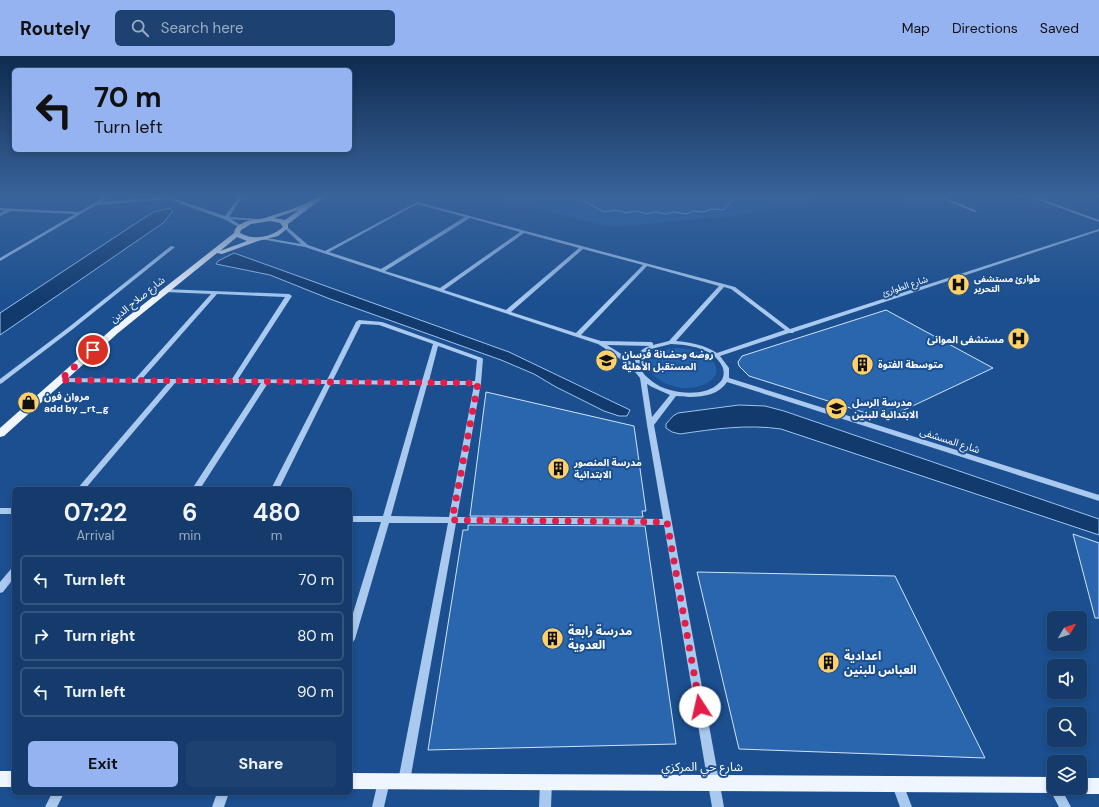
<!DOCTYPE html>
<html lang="en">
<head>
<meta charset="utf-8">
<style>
  body { margin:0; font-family:"DM Sans","Noto Sans Arabic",sans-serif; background:#1d4271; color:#f1f3f6; height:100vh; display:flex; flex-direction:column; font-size:15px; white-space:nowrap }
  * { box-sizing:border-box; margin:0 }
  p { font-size:13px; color:#9dadc1 }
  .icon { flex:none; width:22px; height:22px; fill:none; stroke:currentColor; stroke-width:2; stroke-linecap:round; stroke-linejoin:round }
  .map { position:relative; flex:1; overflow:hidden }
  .drawer { position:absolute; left:12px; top:431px; width:340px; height:308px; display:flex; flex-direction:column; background:#143b6b; border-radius:6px; box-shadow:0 2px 6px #0003,0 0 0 1px #33557e }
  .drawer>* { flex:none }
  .banner { position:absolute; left:12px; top:12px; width:340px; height:84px; border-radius:6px; box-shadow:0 2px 6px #0003,0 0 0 1px #33557e; background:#95b2f1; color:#111; overflow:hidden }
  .needle { width:26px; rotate:51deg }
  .tools { position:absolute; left:1047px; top:555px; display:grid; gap:8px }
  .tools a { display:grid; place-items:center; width:40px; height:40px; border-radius:6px; background:#143b6b; box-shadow:0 2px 6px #0003,0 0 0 1px #33557e; font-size:20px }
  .pin { position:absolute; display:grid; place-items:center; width:34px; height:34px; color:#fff; margin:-17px; border:2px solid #fff; border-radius:50%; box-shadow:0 1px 4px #0007 }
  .me { position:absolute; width:44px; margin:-22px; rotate:350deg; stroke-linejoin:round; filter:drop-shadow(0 0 3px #0008) }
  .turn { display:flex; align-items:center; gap:14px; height:84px; padding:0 16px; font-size:18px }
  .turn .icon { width:52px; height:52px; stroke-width:2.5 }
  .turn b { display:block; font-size:28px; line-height:34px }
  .eta { display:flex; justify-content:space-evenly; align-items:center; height:68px; text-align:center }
  .eta b { font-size:24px; font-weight:700; line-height:28px }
  .cta { display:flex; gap:8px; margin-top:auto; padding:8px 16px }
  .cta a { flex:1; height:46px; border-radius:6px; background:#95b2f1; color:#111; font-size:16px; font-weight:700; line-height:46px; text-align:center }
  .cta a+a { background:#1d4271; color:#f1f3f6 }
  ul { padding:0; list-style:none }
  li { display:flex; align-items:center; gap:12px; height:50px; margin:0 8px 6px; padding:0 8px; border:2px solid #33557e; border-radius:6px }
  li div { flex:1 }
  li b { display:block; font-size:15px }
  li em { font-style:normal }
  header { display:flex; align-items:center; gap:24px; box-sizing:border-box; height:56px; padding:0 20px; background:#95b2f1; color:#111 }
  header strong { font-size:19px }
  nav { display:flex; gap:22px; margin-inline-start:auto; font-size:14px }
  .search { width:280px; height:36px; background:#1d4271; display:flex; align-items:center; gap:10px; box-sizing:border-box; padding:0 14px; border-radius:6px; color:#9dadc1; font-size:15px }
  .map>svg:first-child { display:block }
</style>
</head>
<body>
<header>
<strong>Routely</strong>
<div class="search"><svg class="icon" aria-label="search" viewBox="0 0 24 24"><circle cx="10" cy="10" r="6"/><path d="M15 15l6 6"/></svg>Search here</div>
<nav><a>Map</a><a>Directions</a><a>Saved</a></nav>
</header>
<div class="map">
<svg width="1099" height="751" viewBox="0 0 1099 751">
  <rect width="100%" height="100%" fill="#1b4f8f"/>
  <!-- green -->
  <path fill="#2461a8" d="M493 141H822L742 159 614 171 606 170Z
    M902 141H931L943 146 924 151Z
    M675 292C686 292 697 294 707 300 725 313 715 327 697 331 662 339 619 299 675 292Z"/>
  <!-- water -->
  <path fill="#123a6d" stroke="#9cc4f0" d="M170 152 173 155 163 167 0 279V257L144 162 154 156Z
    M234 197 509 296 630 354 627 360H619L604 355 556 331 534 318 501 304 330 243 270 219 216 208 218 205Z
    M739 349 765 350 784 355 1099 463V479L781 373C747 368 714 373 680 378L672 376 666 372V368L673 360 678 357Z"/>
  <!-- building -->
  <path fill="#2a66ad" stroke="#cfe3fa" d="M577 141H736L723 154 711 153 704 156 693 155 687 158 674 156 666 158 655 156 647 158 636 155 626 157 616 154 604 156Z
    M886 254 993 312 885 363 749 320 739 310 738 306 742 300Z
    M486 336 634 370 646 455H642L643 461 470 460Z
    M468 469 645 470 676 688 428 694 463 474H468Z
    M1073 478 1099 487V562H1095Z
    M697 516 895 520 985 702 739 693Z"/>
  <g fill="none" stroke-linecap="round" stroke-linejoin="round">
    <!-- minor -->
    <path fill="#a9c9ee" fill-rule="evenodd" d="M104 141H109L101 146 169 141 225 160 238 142 244 141 240 144 229 161 259 163 261 164 259 165 231 163 242 170V172H240L224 163 167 143 96 149 0 205V202L75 158 11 155 0 160V157L5 155 0 154V152L79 156Z
      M938 141H944L977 155 974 156Z
      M1030 141H1036L1099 164V166Z
      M417 146 735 231 790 273 1099 173V175L794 276 793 277H789L720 300 729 312V322L1099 439V445L727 326C717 342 693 342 676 340L654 369 724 751H712L664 469 456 467 410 725 408 729 404 731 400 729 398 725 448 467H389L355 583 353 586 350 587V567L381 466H350V460H383L421 329 331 328 279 433H271L325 328 268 327 200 433H192L261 327H175L85 433H77L168 327 60 326 57 324 60 322 135 323 211 238 165 236 162 234 163 233 289 238 292 240 238 323 327 324 356 266 359 264 382 266 482 302 483 303 481 327 457 461 663 463 647 369 640 322C631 309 612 297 598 288L305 191 261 183 259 182 261 181 301 188 284 172V170H286L308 189 325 195ZM417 148 465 161 381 213 329 196ZM470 162 520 176 440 232 385 215ZM524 177 579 192 506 254 444 234ZM583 193 643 209 576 277 511 256ZM647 210 719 230 669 285 653 289V287L651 286 601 285 581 279ZM724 231 731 233 785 274 717 297C705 289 690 286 676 285ZM217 238 285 241 232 323H142ZM361 268 379 269 433 288 422 325 333 324ZM671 288C690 289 713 292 722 310 725 316 724 323 719 327 705 342 668 338 653 326 648 322 641 317 640 310 639 308 641 304 641 301L651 293ZM607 289 650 290C641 292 636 299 634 309L623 299ZM438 290 477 304 475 325H429ZM647 328 652 331 670 339 652 361ZM427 329H474L449 461 391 460Z
      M171 190 175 191 73 273 2 327 0 328V323L69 271Z
      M0 452H14V458H0Z
      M14 512V522L3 536 0 537V526L11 513Z
      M384 719 388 721 390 725 384 751H372L378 725 380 721Z
      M546 720 550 722 552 726 551 751H539L540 726 542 722Z
      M898 723 902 725 912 751H900L892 729 894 725Z
      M1054 727V732H1061L1071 751H1059L1049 732 1051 728Z
      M52 737H64L57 751H45Z
      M217 737H229L224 751H212Z"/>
    <!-- major -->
    <path fill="#f0f6ff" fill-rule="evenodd" d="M317 141H324L288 168V172L278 180 258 185 222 198 217 197 118 277 4 380 0 381V372L112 273 234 177C235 172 237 170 241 168 249 163 257 164 265 162 282 156 302 151 317 141ZM299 154 285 164 274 162ZM270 165 280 167 283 171C272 181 254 185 240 177L241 174 251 168ZM237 181 247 185 220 195Z
      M0 715H14V731H0Z
      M350 717 1054 721V732H1061L1060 735 1054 737 350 733Z
      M1080 722H1099V738H1080L1074 736 1073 732H1080Z"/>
  </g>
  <!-- sky -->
  <linearGradient id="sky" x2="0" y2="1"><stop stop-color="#0f2b4f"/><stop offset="0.57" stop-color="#39639b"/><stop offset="1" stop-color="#39639b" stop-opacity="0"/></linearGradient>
  <rect width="1099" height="246" fill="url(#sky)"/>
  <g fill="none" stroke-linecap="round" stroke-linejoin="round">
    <!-- route -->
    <path stroke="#e11d48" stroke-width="7" stroke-dasharray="0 12.6" d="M93 294 60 324 478 327 452 464 667 466 700 651"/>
  </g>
  <!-- icons -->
  <defs>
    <symbol id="hospital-disc" viewBox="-11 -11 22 22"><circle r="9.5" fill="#ffd166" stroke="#1b4f8f"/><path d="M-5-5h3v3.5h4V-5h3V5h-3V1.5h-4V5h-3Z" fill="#111"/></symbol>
    <symbol id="school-disc" viewBox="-11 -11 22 22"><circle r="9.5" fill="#ffd166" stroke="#1b4f8f"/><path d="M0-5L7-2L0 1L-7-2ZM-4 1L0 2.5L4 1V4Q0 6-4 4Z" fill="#111"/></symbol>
    <symbol id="building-disc" viewBox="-11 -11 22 22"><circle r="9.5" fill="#ffd166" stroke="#1b4f8f"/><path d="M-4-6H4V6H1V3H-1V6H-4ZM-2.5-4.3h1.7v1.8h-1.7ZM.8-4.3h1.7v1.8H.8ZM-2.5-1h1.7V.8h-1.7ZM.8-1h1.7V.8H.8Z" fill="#111"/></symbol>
    <symbol id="shop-disc" viewBox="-11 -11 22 22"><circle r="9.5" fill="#ffd166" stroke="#1b4f8f"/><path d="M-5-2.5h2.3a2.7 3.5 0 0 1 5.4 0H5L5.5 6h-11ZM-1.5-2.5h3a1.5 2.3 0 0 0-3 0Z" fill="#111"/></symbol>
  </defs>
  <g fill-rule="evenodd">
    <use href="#hospital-disc" x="946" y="216" width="25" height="25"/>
    <use href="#hospital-disc" x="1006" y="270" width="25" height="25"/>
    <use href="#school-disc" x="594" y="292" width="25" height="25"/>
    <use href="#building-disc" x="850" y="296" width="25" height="25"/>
    <use href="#shop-disc" x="16" y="334" width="25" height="25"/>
    <use href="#school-disc" x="824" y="340" width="25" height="25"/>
    <use href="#building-disc" x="546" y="400" width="25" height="25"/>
    <use href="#building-disc" x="540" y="570" width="25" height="25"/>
    <use href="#building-disc" x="816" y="594" width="25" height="25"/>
  </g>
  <g text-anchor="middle" stroke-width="4" stroke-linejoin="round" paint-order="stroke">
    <!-- far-poi labels -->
    <g font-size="9" font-weight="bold" fill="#fff" stroke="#1b4f8f" text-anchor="start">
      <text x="974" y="226">طوارئ مستشفى<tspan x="974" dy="10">التحرير</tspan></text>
    </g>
    <!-- far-street labels -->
    <g font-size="9" fill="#fff" stroke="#1b4f8f">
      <text transform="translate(905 230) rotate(-18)" y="3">شارع الطوارئ</text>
    </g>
    <!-- street labels -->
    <g font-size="10" fill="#fff" stroke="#1b4f8f">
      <text transform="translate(137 243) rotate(-39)" y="4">شارع صلاح الدين</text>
      <text transform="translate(950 384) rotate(18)" y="4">شارع المسشفى</text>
    </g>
    <!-- poi labels -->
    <g font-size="10" font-weight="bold" fill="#fff" stroke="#1b4f8f" text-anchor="start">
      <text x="1004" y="287" text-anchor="end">مستشفى الموانئ</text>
      <text x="622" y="302">روضه وحضانة فرسان<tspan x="622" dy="12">المستقبل الأهلية</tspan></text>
      <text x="878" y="312">متوسطة الفتوة</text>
      <text x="44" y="344">مروان فون<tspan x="44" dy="12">add by _rt_g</tspan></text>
      <text x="852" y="350">مدرسة الرسل<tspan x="852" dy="12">الابتدائية للبنين</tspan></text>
      <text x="574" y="410">مدرسة المنصور<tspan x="574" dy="12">الابتدائية</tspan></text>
    </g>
    <!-- near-poi labels -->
    <g font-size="12" font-weight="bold" fill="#fff" stroke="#1b4f8f" text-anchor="start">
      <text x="568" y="579">مدرسة رابعة<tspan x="568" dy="14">العدوية</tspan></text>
      <text x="844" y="604">اعدادية<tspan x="844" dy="14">العباس للبنين</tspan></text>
    </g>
    <!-- near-street labels -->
    <g font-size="12" fill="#fff" stroke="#1b4f8f">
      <text x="702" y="715">شارع حي المركزي</text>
    </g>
  </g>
</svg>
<div class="tools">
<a><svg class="needle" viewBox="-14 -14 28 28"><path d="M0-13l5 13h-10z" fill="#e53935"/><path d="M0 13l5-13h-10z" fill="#9dadc1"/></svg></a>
<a><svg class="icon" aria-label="sound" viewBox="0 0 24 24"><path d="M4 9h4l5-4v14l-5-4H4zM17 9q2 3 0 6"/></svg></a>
<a><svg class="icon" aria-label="search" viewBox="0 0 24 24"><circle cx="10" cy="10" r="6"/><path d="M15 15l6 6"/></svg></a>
<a><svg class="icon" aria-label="layers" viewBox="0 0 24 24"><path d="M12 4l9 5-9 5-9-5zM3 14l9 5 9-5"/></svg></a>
</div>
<div class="pin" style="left:93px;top:294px;background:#d93025"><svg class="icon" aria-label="arrive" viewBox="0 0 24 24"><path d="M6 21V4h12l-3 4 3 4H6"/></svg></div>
<svg class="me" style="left:700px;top:651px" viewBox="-20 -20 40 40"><circle r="19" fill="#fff"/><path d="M0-13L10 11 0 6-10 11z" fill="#e11d48"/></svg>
<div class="banner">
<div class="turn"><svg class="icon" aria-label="left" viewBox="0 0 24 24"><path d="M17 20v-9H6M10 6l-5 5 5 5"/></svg><div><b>70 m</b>Turn left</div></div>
</div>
<section class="drawer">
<div class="eta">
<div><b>07:22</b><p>Arrival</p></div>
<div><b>6</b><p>min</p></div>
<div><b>480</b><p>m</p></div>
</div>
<ul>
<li><svg class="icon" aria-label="left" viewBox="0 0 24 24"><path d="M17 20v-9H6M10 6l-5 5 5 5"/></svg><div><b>Turn left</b></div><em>70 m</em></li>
<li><svg class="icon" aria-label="right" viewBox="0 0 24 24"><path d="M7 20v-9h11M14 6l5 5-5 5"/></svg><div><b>Turn right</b></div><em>80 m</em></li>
<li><svg class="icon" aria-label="left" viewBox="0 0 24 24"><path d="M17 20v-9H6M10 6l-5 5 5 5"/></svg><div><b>Turn left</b></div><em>90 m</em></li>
</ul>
<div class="cta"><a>Exit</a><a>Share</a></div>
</section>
</div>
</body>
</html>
